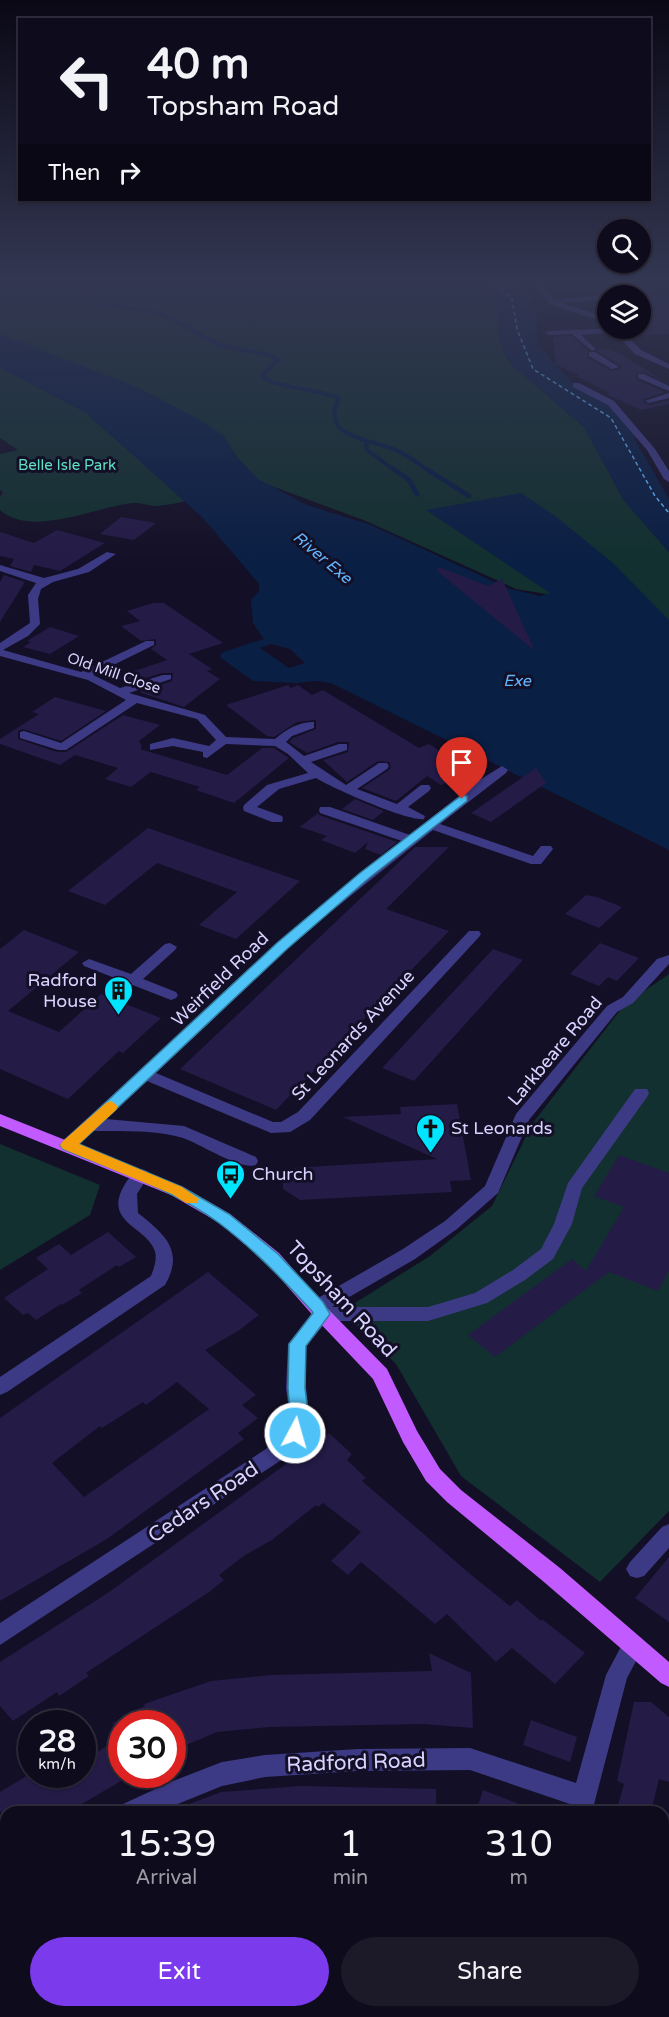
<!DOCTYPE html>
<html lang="en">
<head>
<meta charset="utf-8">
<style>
  body { margin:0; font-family:"Varela Round",sans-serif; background:#1c1929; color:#f1f3f6; height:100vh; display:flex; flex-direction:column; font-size:22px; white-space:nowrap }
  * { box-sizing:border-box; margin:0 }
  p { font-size:20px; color:#9b9ba3 }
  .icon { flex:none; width:33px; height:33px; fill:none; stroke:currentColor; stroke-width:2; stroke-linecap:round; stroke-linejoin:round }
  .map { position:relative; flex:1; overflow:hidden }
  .drawer { position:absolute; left:0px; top:1806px; width:669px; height:212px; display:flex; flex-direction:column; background:#0e0b1c; border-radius:18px 18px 0 0; box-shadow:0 2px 4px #0004,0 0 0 2px #2e2b3b }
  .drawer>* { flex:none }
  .guide { position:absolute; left:18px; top:18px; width:633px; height:183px; border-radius:0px; box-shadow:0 2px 4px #0004,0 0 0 2px #2e2b3b; background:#0e0b1c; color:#f1f3f6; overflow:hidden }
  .controls { position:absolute; left:597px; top:219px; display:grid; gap:12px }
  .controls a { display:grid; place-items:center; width:54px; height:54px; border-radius:50%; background:#0e0b1c; box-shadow:0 2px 4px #0004,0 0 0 2px #2e2b3b; font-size:30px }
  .speed { position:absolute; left:18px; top:1710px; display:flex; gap:12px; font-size:30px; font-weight:700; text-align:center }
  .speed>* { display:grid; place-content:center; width:78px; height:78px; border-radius:50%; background:#0e0b1c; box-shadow:0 2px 4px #0004,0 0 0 2px #2e2b3b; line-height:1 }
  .speed small { font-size:15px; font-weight:400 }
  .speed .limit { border:9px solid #d22; background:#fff; color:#111 }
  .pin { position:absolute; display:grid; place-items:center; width:51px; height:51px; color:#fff; margin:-62px -26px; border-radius:50% 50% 50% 0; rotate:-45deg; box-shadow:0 0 6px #0007 }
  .pin .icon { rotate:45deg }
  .me { position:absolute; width:66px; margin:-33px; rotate:6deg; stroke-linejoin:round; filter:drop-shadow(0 0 4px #0008) }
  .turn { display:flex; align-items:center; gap:21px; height:126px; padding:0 30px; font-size:27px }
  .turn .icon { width:78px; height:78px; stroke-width:2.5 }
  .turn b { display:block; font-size:42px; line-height:51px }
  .then { display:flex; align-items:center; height:57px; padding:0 30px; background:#0003; gap:12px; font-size:22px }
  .eta { display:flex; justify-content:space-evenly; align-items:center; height:102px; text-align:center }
  .eta b { font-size:36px; font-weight:600; line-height:42px }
  .primary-button { display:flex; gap:12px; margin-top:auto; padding:12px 30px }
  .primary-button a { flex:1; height:69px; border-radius:36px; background:#7c3aed; color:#fff; font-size:24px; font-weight:600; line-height:69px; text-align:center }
  .primary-button a+a { background:#1c1929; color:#f1f3f6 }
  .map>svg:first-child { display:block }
</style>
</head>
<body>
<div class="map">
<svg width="669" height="2017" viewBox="0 0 669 2017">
  <rect width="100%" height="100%" fill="#130f26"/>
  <!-- green -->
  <path fill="#12302f" d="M0 280H477L497 298C501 326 493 343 514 367L584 427 624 500 669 552V680L552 595 516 589 366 521 258 481 0 337Z
    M0 364 11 374 20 375 99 411 91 418 155 472 204 497C188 500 169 506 153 506 147 505 141 503 135 503 98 505 33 539 0 510V497L3 492 0 490V454L18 450 0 438Z
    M669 974V1511L600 1582 461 1476 396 1364 342 1311 430 1256 492 1206 532 1124 625 1004Z
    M0 1144 100 1185 90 1215 0 1270Z"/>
  <!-- water -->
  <path fill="#0a1f44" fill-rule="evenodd" d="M474 280H517L532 295 530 301 537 316V340L540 347 574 385 610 404 636 433 634 438 669 499V552L624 501 584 427 514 367 502 348 496 297Z
    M0 334 139 388 202 421 223 435 237 457 258 479 307 505 371 525 510 589 540 596 550 593 426 510 521 493 555 516 613 563 669 620V850L331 683 315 681 296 683 253 681 221 658 220 655 223 652 264 639 253 623 251 600 259 591V584L203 518 86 413 0 368ZM271 644 290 649 305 663 289 668 260 648Z"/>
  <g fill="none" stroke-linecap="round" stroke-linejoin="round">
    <!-- stream-far1 -->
    <path stroke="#0a1f44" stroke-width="4" d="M79 280 92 284 73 296 74 299 159 313 220 345 272 356 278 360 265 372 263 378C287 390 314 388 339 398 318 439 374 439 398 451 410 457 420 465 431 472
      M366 441 367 450 397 472"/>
    <!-- stream -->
    <path stroke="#0a1f44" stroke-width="5" d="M395 470 409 480 417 494
      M428 470 469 496"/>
    <!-- ferry -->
    <path stroke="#62b6ff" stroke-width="1.5" stroke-dasharray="4 3" stroke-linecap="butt" d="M490 280 512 299 517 329 533 369 611 418 655 496 669 513"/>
  </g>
  <!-- building -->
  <path fill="#241b47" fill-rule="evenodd" d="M669 292V334L640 335V298Z
    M571 336 588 350V358L611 371 620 369 621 366 597 351 598 349H610L623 355 662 380 645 372 636 374 637 380 665 392 644 399V403L650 405 669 400V404L641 410 606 394 609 393 576 376 580 375 556 365 553 337Z
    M121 517 156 523 134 540 100 534Z
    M57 530 105 543 60 571 34 565 31 572 10 566 14 559 0 556V532L34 543Z
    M439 567 488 586 502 579 535 651 437 571Z
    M4 575 25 582 0 622V582Z
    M153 603H164L223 643 189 654 212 669 207 671 220 679 184 707 139 692 172 681 173 673H162L127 684 117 677 167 660 151 649 156 645V639L141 641 121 626 140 621 127 611Z
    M50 627 79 636 50 654 23 647 31 642 27 641Z
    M288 685 291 688 298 685 312 695 323 690 419 748 429 744 449 757 444 759 468 774 441 785 427 776 396 801 362 788 389 770 391 767 389 762 378 761 347 782 323 760 348 752 349 742H338L307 753 289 742 293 738 316 729V720L297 722 274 737 267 736 226 705Z
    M55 697 106 711 61 741 23 729 18 731V739L57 752H66L123 715 160 725 139 741 142 747 140 749 227 775 262 748H274L289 758 234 803 196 790 200 787 151 772 131 787 105 779 118 768 75 755 60 765 0 744V739L39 714 32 712Z
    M536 768 546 783 491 822 471 813Z
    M355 799 369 805 384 811 373 820 342 809Z
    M318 813 319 815 397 842 381 855 365 849 368 842 355 853 321 840 327 836 300 827Z
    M148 828 300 881 236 939 199 925 237 892 157 863 105 905 68 891Z
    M415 847H449L386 909 449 931 276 1110 180 1069Z
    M586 895 597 897 622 907 599 928 565 914Z
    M24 930 79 952 8 1011 59 1032 101 994 161 1018 123 1053 119 1051 68 1099 0 1069V949Z
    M600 943 639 958 617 981 608 977 599 986 570 974Z
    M493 949 523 960 414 1081 382 1068Z
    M457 1104 471 1180 450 1181 452 1192 300 1200 283 1189V1177L294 1168 437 1159 343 1117 401 1114 400 1107Z
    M619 1155 669 1173V1271L658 1291 609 1272 495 1357 468 1335 572 1259 586 1271 624 1207 594 1196Z
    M108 1232 136 1257 119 1267 117 1265 79 1290 82 1293 62 1305 61 1304 36 1320 28 1313 23 1315 4 1298 48 1269 36 1258 59 1244 71 1255Z
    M208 1272 259 1315 238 1331 205 1350 256 1395 242 1405 258 1418 238 1433 244 1439 107 1539 0 1601V1418ZM177 1382 209 1409 84 1497 52 1463 100 1426 102 1428 143 1402 146 1405Z
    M329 1433 352 1454 347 1460 366 1478 362 1481 469 1573 510 1606 517 1600 541 1621 542 1619 585 1653 555 1684 512 1648 496 1662 447 1614 435 1624 361 1562 348 1575 331 1561 361 1532 323 1503 318 1507 316 1505 272 1540 245 1555 219 1575 224 1580 209 1592 86 1673 89 1676 59 1696 57 1692 13 1721 0 1706V1662L109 1592Z
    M669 1557V1622L635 1598Z
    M429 1653 471 1673 473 1728 422 1724 270 1727 217 1732 172 1751V1724H111L145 1706 144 1704 211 1681 270 1675 432 1671Z
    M634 1702H651L669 1717V1782L659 1779 651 1812H616L624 1784 617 1781Z
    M531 1720 577 1737 570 1762 523 1745Z
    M122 1736V1780L116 1784 68 1812H0V1792L30 1774H82V1762Z
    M301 1786 436 1789V1812H173V1810L221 1792Z
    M483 1790 537 1811V1812H476Z"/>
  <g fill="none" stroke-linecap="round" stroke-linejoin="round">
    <!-- minor -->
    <path fill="#3d3a85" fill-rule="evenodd" d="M529 280H536L555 300 558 299 608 295H611L608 296V299L562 303 608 318V323L551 305Z
      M625 292 628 296H613V294Z
      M619 328 641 350 669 364V369L635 354 614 332 581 335 596 349 592 351 572 334 549 335 545 333 549 331Z
      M589 352H595L619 367 612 369 589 356Z
      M638 374H644L669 386V391L638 378Z
      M573 383H579L614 401 655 449 669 471V482L664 479 647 450 608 405 573 387Z
      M669 393V398L649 403 645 401Z
      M107 552 116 554 89 572 53 582 41 589 38 599 40 624 28 636 3 650 81 672 146 641H154V645L93 675 120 688 163 675H171V679L129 693 205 715 226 737 275 739C285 730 300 721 314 722V728L292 736 286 742 304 756 339 744H347V750L311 762 346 785 379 763H387L389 766 387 769 357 789 397 804 421 785H429L431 788 429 791 408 807 425 816 424 819C409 822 332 788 316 778L279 789 257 807 282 816 283 819 282 822H272L244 811 243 808 244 805 267 785 308 773 288 754 275 746 226 744 207 758 203 757V752L173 746 150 750V744L173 738 209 746 216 740 197 719 137 703 66 750H58L20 738V732L24 731 61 743 126 700 88 680 0 656V643L30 623 28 595 36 583 0 571V565L44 578 78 569Z
      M502 766 508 770 506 773 440 824 533 856 541 846H551L553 849 541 864H531L433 830 303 934 156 1073 273 1122H281L298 1112 469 931H479L481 934 479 937 310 1120 290 1132 271 1133 147 1081 106 1119 184 1126 256 1157 258 1161 256 1165C239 1170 201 1144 183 1138 159 1130 119 1131 94 1131L74 1149H62L60 1145 62 1141C175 1040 282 933 402 841L320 813 319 810 320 807H330L410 835 478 781Z
      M170 943 177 947 175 950 143 979 176 992 178 995 176 998 171 1000 84 966 82 963 89 959 131 974 165 944Z
      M669 955V964L633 1003 617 1012 529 1120 498 1193 457 1229 415 1259 332 1307H428L475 1293 513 1270 541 1249 554 1224 568 1183 635 1089H647L649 1093 647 1097 582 1188 572 1224 553 1259 525 1280 487 1303 428 1321H327L306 1346V1388L309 1412 305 1433 292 1453 0 1645V1623L278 1441 286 1431 289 1412 286 1388 288 1344 312 1313 308 1307 311 1302 403 1249 445 1221 485 1186 516 1114 607 1006 623 997 657 959Z
      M141 1169 147 1171 149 1175 137 1194 138 1213C164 1234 185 1250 165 1285L7 1392 0 1395V1377L151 1276C154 1268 158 1258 154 1249 145 1226 102 1222 125 1184 129 1178 133 1171 141 1169Z
      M669 1524V1548L644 1576 637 1578 630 1576 626 1569 630 1562 662 1527Z
      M633 1636 641 1639 644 1646 627 1678 592 1812H568L570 1804 470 1770 358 1771 265 1777 222 1786 158 1812H119L123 1804 173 1781 222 1762 265 1755 358 1749 470 1748 576 1783 606 1675 625 1639Z
      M663 1830 669 1832V1858L663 1856Z
      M6 1887V1913L0 1915V1889Z
      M0 1956 6 1959V1993L0 1990Z
      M388 2012H433L435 2017H390Z
      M508 2012H534L532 2017H506Z"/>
    <!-- major -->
    <path fill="#c25bff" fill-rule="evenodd" d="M0 1114 183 1187 230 1214 279 1253 328 1309 387 1369 417 1431 440 1469 461 1490 560 1568 669 1662V1687L661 1683 544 1582 447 1502 426 1481 403 1442 373 1379 316 1319 267 1263 218 1222 171 1195 0 1126Z"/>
  </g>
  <!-- sky -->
  <linearGradient id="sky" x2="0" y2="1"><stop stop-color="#0a0815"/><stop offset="0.5" stop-color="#333752"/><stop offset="1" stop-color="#333752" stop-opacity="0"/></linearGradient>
  <rect width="669" height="563" fill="url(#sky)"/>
  <!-- route -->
  <path fill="#4fc3f7" stroke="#337fa1" stroke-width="1.5" d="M462 795 467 796V801L369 878 287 949 79 1144 182 1187 229 1214 278 1254 323 1302 330 1314 306 1346 305 1388 308 1412 301 1438 295 1441 289 1438 286 1433 290 1412 288 1388 289 1344 313 1313 312 1311C283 1280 254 1249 219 1223 173 1189 115 1171 63 1149L60 1145 277 943 360 873Z"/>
  <!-- slow -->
  <path fill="#f59e0b" d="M111 1101 118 1106 116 1110 79 1144 182 1187 199 1199 197 1203H186L172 1194 63 1149 60 1145 63 1141 106 1103Z"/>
  <!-- icons -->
  <defs>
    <symbol id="building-pin" viewBox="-11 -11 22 30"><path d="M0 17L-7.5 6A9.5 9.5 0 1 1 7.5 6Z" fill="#00e5ff" stroke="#130f26"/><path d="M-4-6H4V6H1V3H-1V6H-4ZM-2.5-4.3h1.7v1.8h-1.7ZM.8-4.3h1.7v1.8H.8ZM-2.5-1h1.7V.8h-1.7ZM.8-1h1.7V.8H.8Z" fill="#111"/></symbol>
    <symbol id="church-pin" viewBox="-11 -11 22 30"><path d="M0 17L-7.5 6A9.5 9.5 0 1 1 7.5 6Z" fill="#00e5ff" stroke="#130f26"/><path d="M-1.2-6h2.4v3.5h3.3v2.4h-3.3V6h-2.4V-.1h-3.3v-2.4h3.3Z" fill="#111"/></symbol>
    <symbol id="bus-pin" viewBox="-11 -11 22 30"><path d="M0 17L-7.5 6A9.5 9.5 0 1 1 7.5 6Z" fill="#00e5ff" stroke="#130f26"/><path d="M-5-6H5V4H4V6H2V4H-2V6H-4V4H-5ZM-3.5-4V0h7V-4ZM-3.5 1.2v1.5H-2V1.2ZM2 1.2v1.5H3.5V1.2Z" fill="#111"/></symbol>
  </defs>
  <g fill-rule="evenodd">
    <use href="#building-pin" x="102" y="974" width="33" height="45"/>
    <use href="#church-pin" x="414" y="1112" width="33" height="45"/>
    <use href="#bus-pin" x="214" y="1158" width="33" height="45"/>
  </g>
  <g text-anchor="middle" stroke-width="6" stroke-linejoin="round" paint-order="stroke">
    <!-- far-park labels -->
    <g font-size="15" fill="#5fe0c0" stroke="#130f26">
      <text x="67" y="470">Belle Isle Park</text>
    </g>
    <!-- far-street labels -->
    <g font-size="15" fill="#d9d4ff" stroke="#130f26">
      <text transform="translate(114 673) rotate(19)" y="5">Old Mill Close</text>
    </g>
    <!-- far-water labels -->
    <g font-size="16" font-style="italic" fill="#62b6ff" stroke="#130f26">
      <text transform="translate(323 557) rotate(40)" y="6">River Exe</text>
      <text x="517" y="686">Exe</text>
    </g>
    <!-- street labels -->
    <g font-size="18" fill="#d9d4ff" stroke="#130f26">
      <text transform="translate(220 979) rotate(-44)" y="6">Weirfield Road</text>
      <text transform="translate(353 1035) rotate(-47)" y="6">St Leonards Avenue</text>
      <text transform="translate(555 1051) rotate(-50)" y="6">Larkbeare Road</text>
    </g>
    <!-- poi labels -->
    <g font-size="18" fill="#d9d4ff" stroke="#130f26" text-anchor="start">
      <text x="97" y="986" text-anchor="end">Radford<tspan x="97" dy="21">House</tspan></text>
      <text x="451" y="1134">St Leonards</text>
      <text x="252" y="1180">Church</text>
    </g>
    <!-- near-street labels -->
    <g font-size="21" fill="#d9d4ff" stroke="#130f26">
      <text transform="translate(342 1299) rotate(47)" y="7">Topsham Road</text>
      <text transform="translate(203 1502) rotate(-34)" y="7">Cedars Road</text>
      <text transform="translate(356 1762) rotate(-2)" y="7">Radford Road</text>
    </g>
  </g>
</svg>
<div class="controls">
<a><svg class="icon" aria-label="search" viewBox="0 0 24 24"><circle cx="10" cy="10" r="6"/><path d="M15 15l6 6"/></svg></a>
<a><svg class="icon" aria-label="layers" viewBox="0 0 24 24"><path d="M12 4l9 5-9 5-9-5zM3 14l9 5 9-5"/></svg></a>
</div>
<div class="speed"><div>28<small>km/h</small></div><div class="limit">30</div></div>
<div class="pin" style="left:462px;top:799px;background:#d93025"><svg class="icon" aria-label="arrive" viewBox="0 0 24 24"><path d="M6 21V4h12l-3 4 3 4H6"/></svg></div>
<svg class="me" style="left:295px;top:1433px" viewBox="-20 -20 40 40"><circle r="17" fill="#4fc3f7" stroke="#fff" stroke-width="3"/><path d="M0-11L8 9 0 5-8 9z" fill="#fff"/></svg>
<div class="guide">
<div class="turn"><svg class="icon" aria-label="left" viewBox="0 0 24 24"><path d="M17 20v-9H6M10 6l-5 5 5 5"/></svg><div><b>40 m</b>Topsham Road</div></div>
<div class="then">Then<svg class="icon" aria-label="right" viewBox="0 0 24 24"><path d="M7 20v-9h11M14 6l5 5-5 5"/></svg></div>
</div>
<section class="drawer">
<div class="eta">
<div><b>15:39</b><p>Arrival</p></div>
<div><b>1</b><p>min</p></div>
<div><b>310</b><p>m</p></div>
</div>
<div class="primary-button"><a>Exit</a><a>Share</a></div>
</section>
</div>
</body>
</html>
